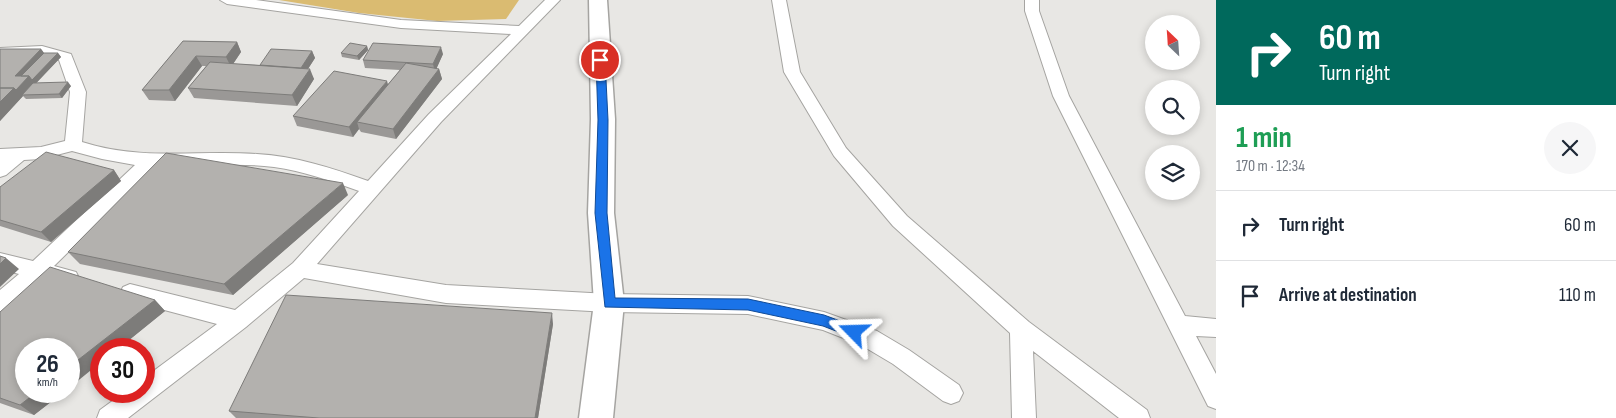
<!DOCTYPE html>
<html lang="en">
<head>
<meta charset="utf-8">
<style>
  body { margin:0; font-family:"Sofia Sans Condensed",sans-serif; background:#f6f6f7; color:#1f2937; height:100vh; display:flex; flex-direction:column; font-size:19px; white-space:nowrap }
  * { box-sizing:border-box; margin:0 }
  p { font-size:16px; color:#747a83 }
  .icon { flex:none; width:28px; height:28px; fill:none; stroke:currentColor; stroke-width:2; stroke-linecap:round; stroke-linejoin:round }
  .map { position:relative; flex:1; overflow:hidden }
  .details { display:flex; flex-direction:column; background:#fff; width:400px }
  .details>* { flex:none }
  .guide { background:#00695c; color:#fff; overflow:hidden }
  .needle { width:32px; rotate:335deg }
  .tools { position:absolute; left:1145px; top:15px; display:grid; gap:10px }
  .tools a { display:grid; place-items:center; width:55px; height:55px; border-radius:50%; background:#fff; box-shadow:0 2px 8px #0003; font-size:25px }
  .speed { position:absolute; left:15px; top:338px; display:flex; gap:10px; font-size:25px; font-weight:700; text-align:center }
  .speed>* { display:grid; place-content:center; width:65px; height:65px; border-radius:50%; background:#fff; box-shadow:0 2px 8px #0003; line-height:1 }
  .speed small { font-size:12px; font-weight:400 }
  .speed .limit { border:8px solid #d22; background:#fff; color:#111 }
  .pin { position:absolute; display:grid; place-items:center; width:42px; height:42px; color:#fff; margin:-21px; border:2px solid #fff; border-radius:50%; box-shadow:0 1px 5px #0007 }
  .me { position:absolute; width:55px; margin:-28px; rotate:292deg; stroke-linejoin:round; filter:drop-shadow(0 0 4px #0008) }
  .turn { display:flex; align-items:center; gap:18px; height:105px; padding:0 20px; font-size:22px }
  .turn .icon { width:65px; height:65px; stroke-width:2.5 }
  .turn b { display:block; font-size:35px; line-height:42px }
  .round { display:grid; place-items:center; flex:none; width:52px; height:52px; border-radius:26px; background:#f6f6f7 }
  .summary { display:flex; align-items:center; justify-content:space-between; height:85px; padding:0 20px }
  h1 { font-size:30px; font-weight:700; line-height:38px; color:#1e9e55 }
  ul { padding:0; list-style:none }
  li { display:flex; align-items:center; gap:15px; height:70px; padding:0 20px; border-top:1px solid #e0e1e3 }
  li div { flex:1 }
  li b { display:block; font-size:19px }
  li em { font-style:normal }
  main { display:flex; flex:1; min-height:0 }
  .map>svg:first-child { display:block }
</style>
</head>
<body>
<main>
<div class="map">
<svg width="1216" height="418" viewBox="0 0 1216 418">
  <rect width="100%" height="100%" fill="#e8e7e4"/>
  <!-- green -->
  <path fill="#dabb71" d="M279 0H519L506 19 437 21 359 13Z"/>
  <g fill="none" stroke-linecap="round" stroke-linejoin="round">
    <defs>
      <path id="street" d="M220 0H256L401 20 519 26 545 0H560L441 122 317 264 446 285 609 294 748 296 824 312 877 331 909 350 959 385 963 393 959 401 951 404 943 401 893 364 861 345 823 330 748 314 609 312 446 303 304 278 246 327 128 418H97L100 410 126 391H144V378L217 324 123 299 120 293 123 287 130 284 235 310 293 263 359 191C331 181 303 171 274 167 235 162 195 167 155 167L54 266 76 272 79 278 76 284 69 286 40 279 7 309 0 312V290L19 274 0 269V253L33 261 135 165 102 159 72 151 41 159 24 160 6 175 0 177V149L41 147 65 141 70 92 59 60C40 52 20 55 0 56V48L42 46 71 54 86 92 82 142C141 161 196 150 257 154 295 156 332 168 368 181L429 114 511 34 401 28 227 4Z
        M772 0H786L800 72 846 148 907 216 1029 322 1147 410 1150 418H1119L1033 351 1036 418H1012L1010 333 893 226 834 156 784 72Z
        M1025 0H1039V11L1069 96 1185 316 1216 319V337L1196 336 1216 374V409L1208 406 1053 96 1025 11Z"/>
      <path id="secondary" d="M589 0H607L615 119 614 213 624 303 613 418H579L594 303 588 213 591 119Z"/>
    </defs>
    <!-- street casing -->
    <use href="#street" stroke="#a5a4a1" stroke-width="2"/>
    <!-- secondary casing -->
    <use href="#secondary" stroke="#a5a4a1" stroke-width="3"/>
    <!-- street -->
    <use href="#street" fill="#fff" fill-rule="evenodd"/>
    <!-- secondary -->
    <use href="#secondary" fill="#fff" fill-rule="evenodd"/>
  </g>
  <!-- wall -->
  <path fill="#9a9896" d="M183 41 237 42 241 52 233 64 260 65 312 51 315 58 308 69 314 79 297 106 194 98 188 88 206 66H202L175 101 149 100 142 90Z
    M367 46 368 50 359 60 342 57 341 53Z
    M0 49H41L44 53H58L61 57 36 83 71 86 62 98 26 99 23 96 0 121Z
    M443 54 436 69H439L442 79 396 139 361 132 359 129 353 137 297 126 293 116 388 84 400 70 365 68 363 60Z
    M114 170 121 181 51 242 0 226V187Z
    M348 195 233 295 80 264 68 252Z
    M155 300 165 311 118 349H101L26 391H65L34 415 0 403V312Z
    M553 324 538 418H236L229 411Z"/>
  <!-- shaded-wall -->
  <path fill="#7d7c7a" d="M237 42 241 52 231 67 226 57Z
    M367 46 368 50 359 60 357 56Z
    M441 47 443 54 435 72 433 64Z
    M41 49 47 57 25 80 15 76Z
    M312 51 315 58 304 75 301 68Z
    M58 53 61 57 25 95H22L23 96 0 121V102L14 88 29 76Z
    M196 56 202 66 175 101 169 90Z
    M310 69 314 79 297 106 292 95Z
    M439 69 442 79 396 139 393 129Z
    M387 81 390 91 357 122 359 129 353 137 349 127Z
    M68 82 71 86 62 98 59 94Z
    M114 170 121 181 51 242 41 232Z
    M343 183 348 195 233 295 224 284Z
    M6 258 19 269 0 287V264Z
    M155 300 165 311 118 349H101V362L69 388V367Z
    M552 313 553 324 538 418H535Z
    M38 391H65L34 415 20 405Z"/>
  <!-- building -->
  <path fill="#b3b1ae" stroke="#7d7c7a" d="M183 41 237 42 226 57 196 56 169 90H142Z
    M350 43 367 46 357 56 341 53Z
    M373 43 441 47 433 64 363 60Z
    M0 49H41L15 76H29L16 90 14 88H0Z
    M271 49 312 51 301 68 260 65Z
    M44 53H58L32 80 29 76H21Z
    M210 62 310 69 292 95 188 88Z
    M406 63 439 69 393 129 357 122Z
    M334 71 387 81 349 127 293 116Z
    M68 82 59 94 22 95 33 83Z
    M0 88H14L0 102Z
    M46 152 114 170 41 232 0 220V187Z
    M166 153 343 183 224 284 68 252Z
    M0 256 6 258 0 264Z
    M50 267 155 300 69 367V349H26V391H38L20 405 0 398V312Z
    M286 295 552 313 535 418H319L229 411Z"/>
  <!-- route -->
  <path fill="#1a73e8" stroke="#114b97" d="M600 57 605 60 608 120 607 213 615 298 748 299 824 315 859 328 861 332 859 336 854 338 823 326 748 310 605 307 595 213 598 120 596 60Z"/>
</svg>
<div class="tools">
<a><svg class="needle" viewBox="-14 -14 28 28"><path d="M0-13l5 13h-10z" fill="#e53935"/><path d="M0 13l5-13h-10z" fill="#747a83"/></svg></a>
<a><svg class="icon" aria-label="search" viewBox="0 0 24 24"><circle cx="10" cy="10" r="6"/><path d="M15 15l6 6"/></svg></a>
<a><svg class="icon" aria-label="layers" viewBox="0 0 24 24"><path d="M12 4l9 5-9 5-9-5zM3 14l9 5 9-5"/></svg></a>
</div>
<div class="speed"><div>26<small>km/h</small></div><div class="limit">30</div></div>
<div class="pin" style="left:600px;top:60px;background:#d93025"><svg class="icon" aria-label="arrive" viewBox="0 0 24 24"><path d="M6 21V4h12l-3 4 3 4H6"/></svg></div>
<svg class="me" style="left:854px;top:332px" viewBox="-20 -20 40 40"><path d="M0-17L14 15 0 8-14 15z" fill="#1a73e8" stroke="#fff" stroke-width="4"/></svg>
</div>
<section class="details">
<div class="guide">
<div class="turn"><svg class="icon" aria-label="right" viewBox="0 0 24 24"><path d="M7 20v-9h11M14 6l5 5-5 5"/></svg><div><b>60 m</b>Turn right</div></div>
</div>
<div class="summary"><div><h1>1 min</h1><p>170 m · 12:34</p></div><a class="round"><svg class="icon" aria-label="close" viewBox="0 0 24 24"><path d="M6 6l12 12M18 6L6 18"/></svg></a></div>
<ul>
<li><svg class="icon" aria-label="right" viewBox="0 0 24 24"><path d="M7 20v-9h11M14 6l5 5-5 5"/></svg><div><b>Turn right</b></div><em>60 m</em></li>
<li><svg class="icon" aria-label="arrive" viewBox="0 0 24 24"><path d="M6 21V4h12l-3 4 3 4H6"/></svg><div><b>Arrive at destination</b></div><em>110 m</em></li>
</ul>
</section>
</main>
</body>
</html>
